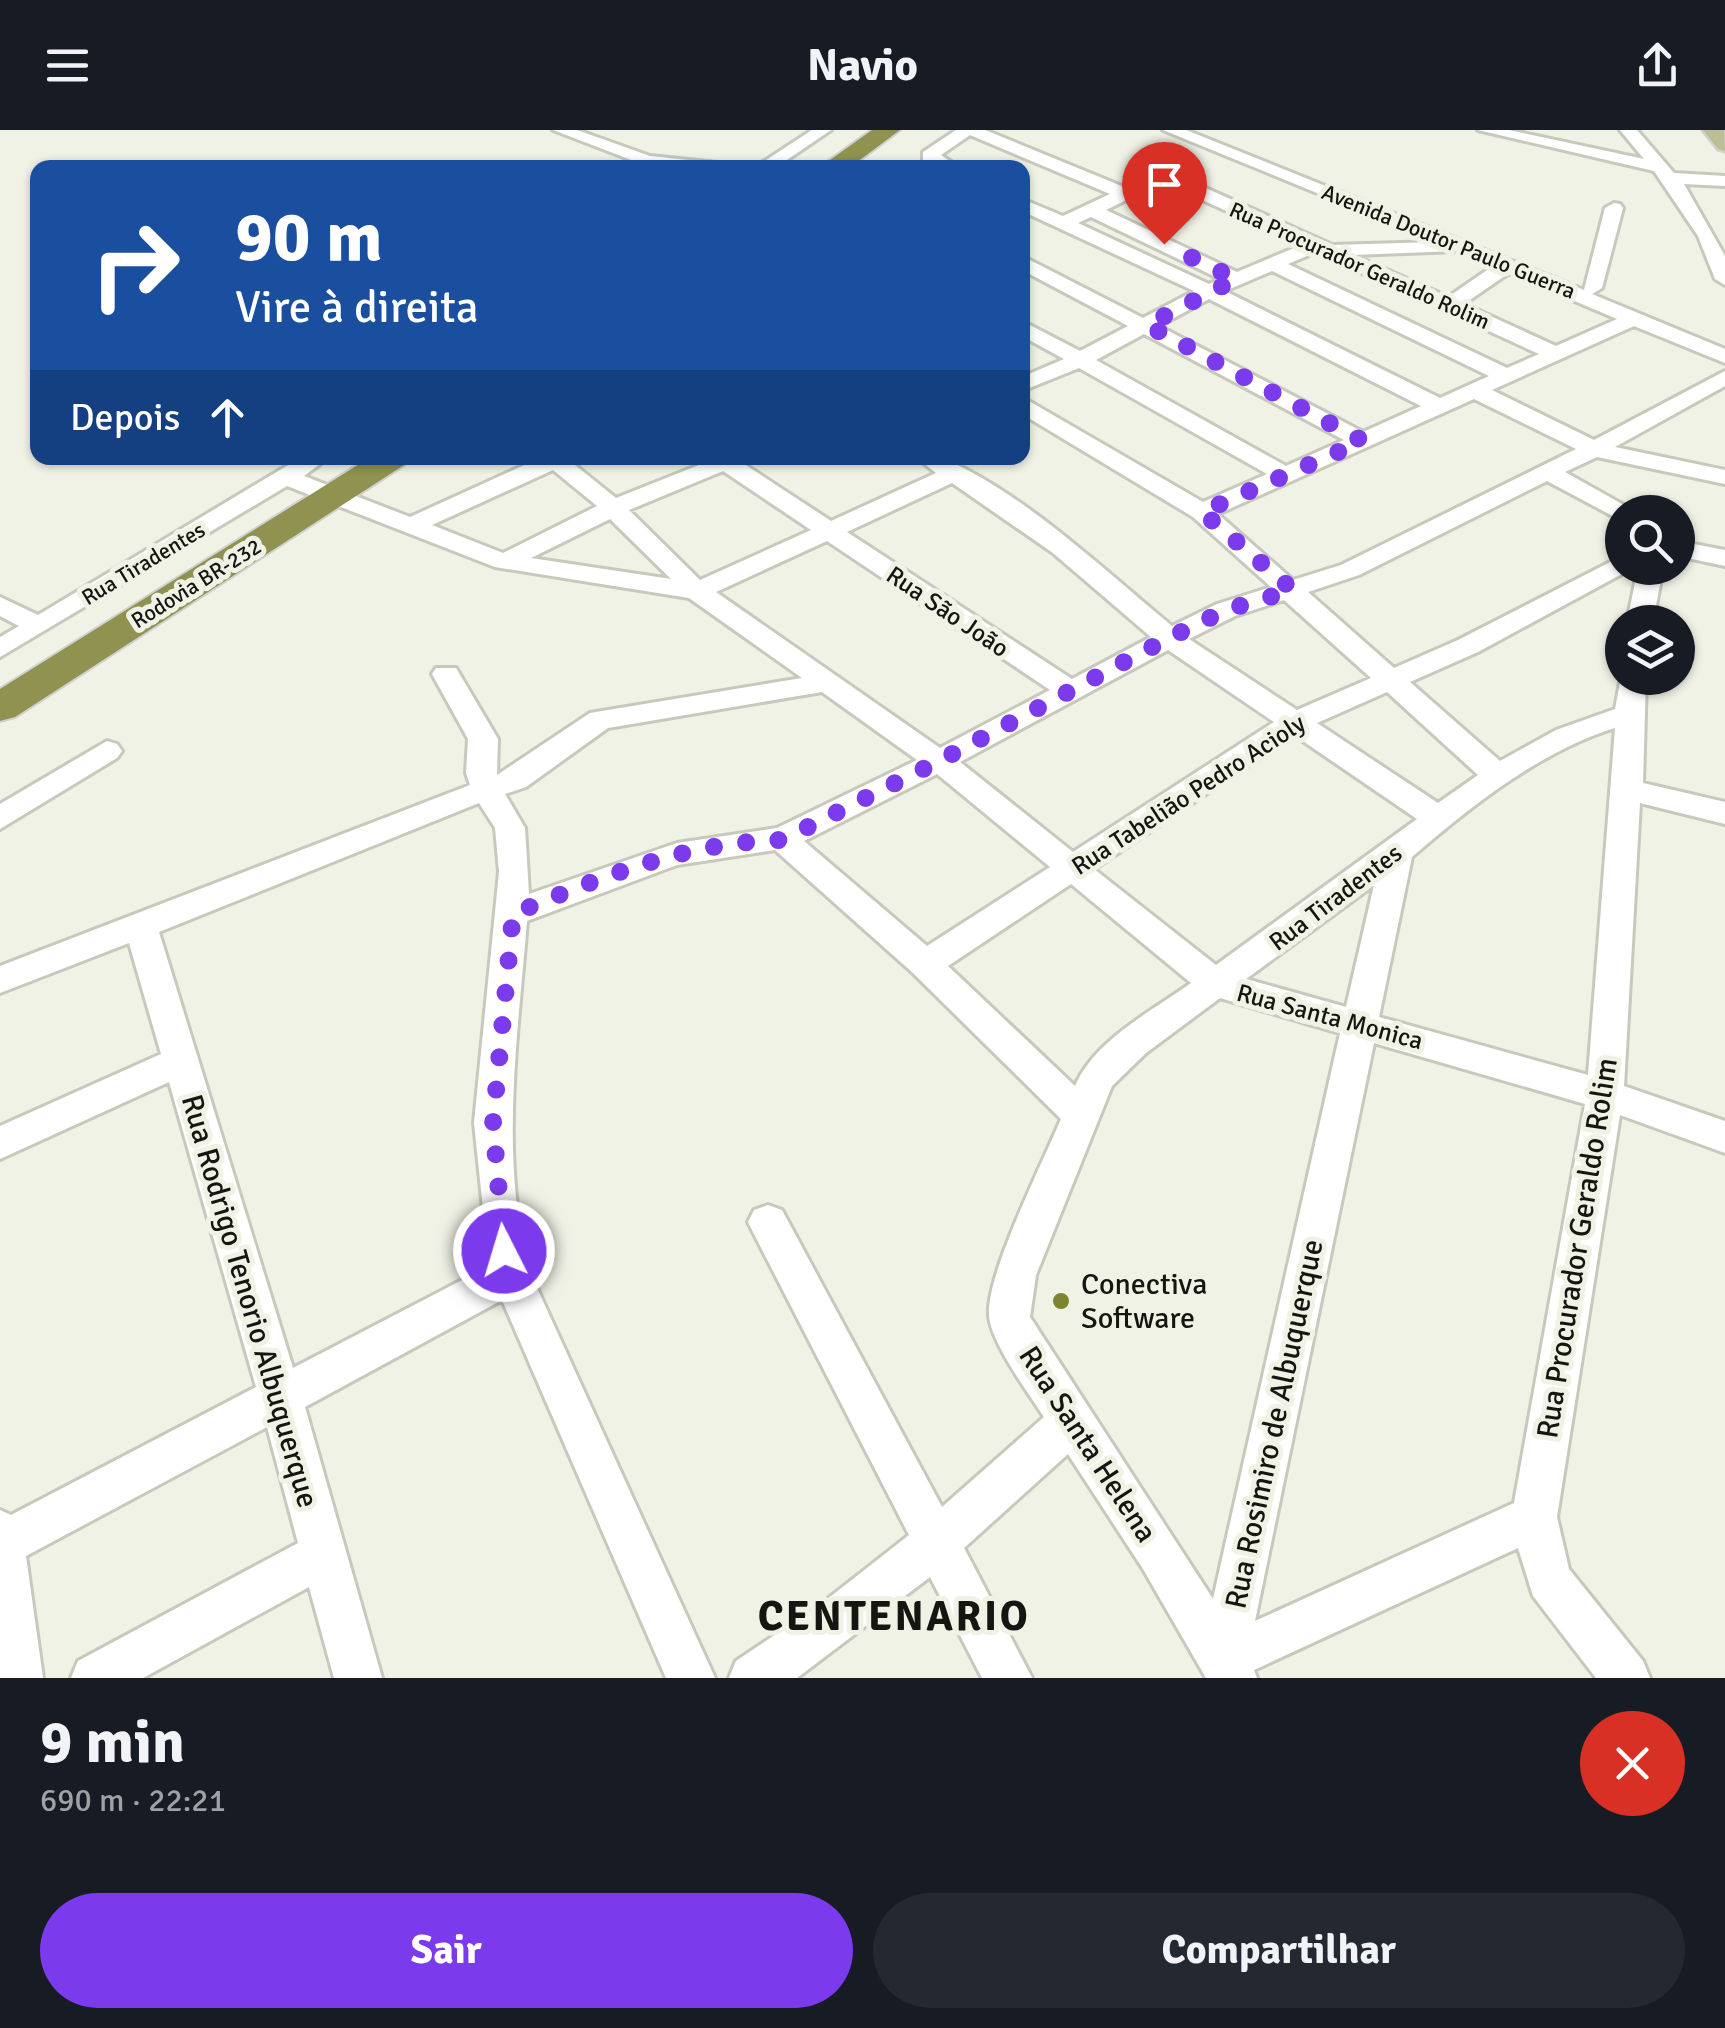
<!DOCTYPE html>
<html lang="pt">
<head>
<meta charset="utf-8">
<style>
  body { margin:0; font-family:Signika,sans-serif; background:#242831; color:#f1f3f6; height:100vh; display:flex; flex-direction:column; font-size:38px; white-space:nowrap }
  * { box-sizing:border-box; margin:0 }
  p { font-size:32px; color:#9ea1a6 }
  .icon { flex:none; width:55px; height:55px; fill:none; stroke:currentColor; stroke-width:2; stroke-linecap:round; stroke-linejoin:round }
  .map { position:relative; height:1548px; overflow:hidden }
  .details { display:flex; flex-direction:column; background:#171b24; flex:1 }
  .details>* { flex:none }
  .top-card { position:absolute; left:30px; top:30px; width:1000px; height:305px; border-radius:20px; box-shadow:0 2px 8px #0004; background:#1a4fa0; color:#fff; overflow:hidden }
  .tools { position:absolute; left:1605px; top:365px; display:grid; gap:20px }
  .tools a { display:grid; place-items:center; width:90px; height:90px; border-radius:50%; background:#171b24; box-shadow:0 2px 8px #0004; font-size:50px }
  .pin { position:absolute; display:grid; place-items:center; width:85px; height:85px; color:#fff; margin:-102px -42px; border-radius:50% 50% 50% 0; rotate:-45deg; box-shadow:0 0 10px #0007 }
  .pin .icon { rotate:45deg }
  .me { position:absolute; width:110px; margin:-55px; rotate:355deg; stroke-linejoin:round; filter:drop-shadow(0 0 8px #0008) }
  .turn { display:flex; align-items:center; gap:35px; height:210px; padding:0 40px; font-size:45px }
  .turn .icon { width:130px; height:130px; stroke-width:2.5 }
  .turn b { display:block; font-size:70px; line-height:85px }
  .then { display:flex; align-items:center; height:95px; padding:0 40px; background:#0003; gap:20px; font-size:38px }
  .round { display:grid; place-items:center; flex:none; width:105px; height:105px; border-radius:52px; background:#242831 }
  .overview { display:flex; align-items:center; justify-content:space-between; height:170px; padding:0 40px }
  h1 { font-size:60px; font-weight:700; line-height:75px }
  .action { display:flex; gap:20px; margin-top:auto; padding:20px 40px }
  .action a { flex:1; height:115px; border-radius:60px; background:#7c3aed; color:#fff; font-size:40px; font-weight:700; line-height:115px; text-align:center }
  .action a+a { background:#242831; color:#f1f3f6 }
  header { display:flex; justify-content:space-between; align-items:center; height:130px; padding:0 40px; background:#171b24; font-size:45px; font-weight:700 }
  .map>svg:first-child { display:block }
</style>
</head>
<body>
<header><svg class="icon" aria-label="menu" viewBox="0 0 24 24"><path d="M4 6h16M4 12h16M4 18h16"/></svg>Navio<svg class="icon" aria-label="share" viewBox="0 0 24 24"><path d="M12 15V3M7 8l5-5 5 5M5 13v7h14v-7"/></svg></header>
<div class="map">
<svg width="1725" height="1548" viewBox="0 0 1725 1548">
  <rect width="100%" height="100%" fill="#f1f2e6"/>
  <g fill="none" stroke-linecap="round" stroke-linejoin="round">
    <defs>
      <path id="minor" d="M553 0H577L650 26 718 33 726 38 647 36Z
        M812 0H831L775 38H754Z
        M956 0H985L1124 57 1177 32H1189V40L1177 45 1332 115 1437 112 1163 0H1186L1584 160 1605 78 1614 73 1620 74 1623 78 1602 158 1592 164 1725 219V233L1634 196 1492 260 1594 310 1725 241V256L1615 317 1725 340V354L1597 327 1565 342 1631 379 1633 382H1622V391L1547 351 1359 445 1308 462 1394 538 1458 510 1622 426V438L1631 439 1478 522 1410 552 1500 631 1556 600 1615 579 1622 542V548H1646L1643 653 1725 672V694L1640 673 1624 956 1725 991V1023L1620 985 1557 1387 1569 1439 1643 1531 1650 1548H1596L1533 1466 1518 1418 1254 1540 1257 1548H1206L1143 1439 1068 1324 964 1418 1032 1548H982L930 1447 797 1548H729L736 1531 821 1474 909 1405 754 1104 748 1092 754 1080 768 1075 782 1080 942 1377 1044 1287C1029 1264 990 1211 989 1185 986 1145 1043 1032 1061 989L913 843 775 720 677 735 527 791C518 905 498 1034 531 1145L715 1548H666L502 1170 305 1277 382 1548H334L309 1457 143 1548H71L78 1531 298 1413 267 1297 26 1426 43 1548H0V1380L11 1385 256 1257 169 952 0 1029V996L161 924 129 813 0 863V836L470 655 466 643 468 609 432 544 436 538H456L498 609 497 645 590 583 802 548 689 468 495 437 287 356 0 527V507L19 496 0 486V467L38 485 300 328H328L304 346 410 387 540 328H572L570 331 616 368 709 331 708 328H735L831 391 936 343 917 328C927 328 938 326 947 330 1027 366 1104 440 1172 496L1217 474 1271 457 1193 387 1022 284V267L1203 372 1267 344 1079 238 1022 261V247L1064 229 1022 206V191L1080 221 1128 196 1022 140V126L1143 188 1194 161 1022 81V69L1063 86 1110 64 970 5 941 25 960 38H938L923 30V22ZM1163 52 1301 115 1237 142 1106 80ZM1091 87 1220 149 1209 154 1078 93ZM1457 121 1493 136 1448 167 1353 125ZM1316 122 1539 224 1507 238 1288 134ZM1272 141 1489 246 1440 268 1225 161ZM1509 143 1617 189 1556 216 1464 174ZM1209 169 1421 276 1363 302 1159 196ZM1144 204 1344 310 1286 336 1096 230ZM1474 269 1576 319 1341 435 1293 450 1218 384ZM553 340 597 376 503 423 432 395ZM723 341 811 400 700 450 629 380ZM952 353 1053 423 1151 507 1072 549 847 402ZM610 389 671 449 531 428ZM827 411 1050 560 940 618 716 462ZM1284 470 1371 548 1297 580 1189 509 1235 486ZM1168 520 1274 592 1073 722 960 632ZM822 562 917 630 777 698 677 713 529 764 525 698 505 664 526 657 608 598ZM1387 562 1478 645 1438 673 1317 593ZM1615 598 1588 945 1379 887 1412 727C1470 677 1540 621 1615 598ZM1294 605 1417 689 1216 835 1094 739ZM937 644 1050 737 927 816 804 711ZM479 673 495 698 499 742 474 993 489 1136 293 1238 159 802ZM1071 754 1191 853C1152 881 1095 910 1075 956L948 836ZM1374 755 1346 877 1246 849ZM1220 868 1340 903 1213 1469 1030 1187 1036 1145 1112 956 1146 923ZM1374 913 1585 974 1514 1373 1255 1491Z
        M1478 0H1509L1644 29 1620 0H1637L1674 43 1725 46V56L1684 54 1725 126V155L1715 149 1698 106 1654 41Z
        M1678 411 1725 420V436L1678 426Z
        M1638 438H1663L1653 492H1627Z
        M107 611 117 614 122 621 117 628 0 699V674Z"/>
      <path id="major" d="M1703 0H1724L1725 21 1718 19Z"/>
      <path id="highway" d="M872 0H900L849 38H819Z
        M369 328H409L404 335 15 587 0 591V559Z"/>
    </defs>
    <!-- minor casing -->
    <use href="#minor" stroke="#c8c9bd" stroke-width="6"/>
    <!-- major casing -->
    <use href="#major" stroke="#d0d0cf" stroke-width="5"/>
    <!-- highway casing -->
    <use href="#highway" stroke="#d0d0cf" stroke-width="4"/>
    <!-- minor -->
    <use href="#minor" fill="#fff" fill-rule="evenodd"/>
    <!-- major -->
    <use href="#major" fill="#bcbe95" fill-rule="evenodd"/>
    <!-- highway -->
    <use href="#highway" fill="#8f934f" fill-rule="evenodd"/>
  </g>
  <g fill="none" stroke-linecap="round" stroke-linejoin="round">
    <!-- route -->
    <path stroke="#7c3aed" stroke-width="18" stroke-dasharray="0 32.4" d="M504 1121 493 993 513 784C601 747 686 712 782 710L939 631 1169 508 1226 480 1293 460 1202 382 1363 311 1147 195 1236 149 1164 114"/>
  </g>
  <!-- markers -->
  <circle fill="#81842e" stroke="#f1f2e6" stroke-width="4" cx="1061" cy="1171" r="10"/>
  <g text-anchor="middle" stroke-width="10" stroke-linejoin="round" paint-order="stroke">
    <!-- far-street labels -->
    <g font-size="22" fill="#151511" stroke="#f1f2e6">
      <text transform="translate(1449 111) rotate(22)" y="8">Avenida Doutor Paulo Guerra</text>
      <text transform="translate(1360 135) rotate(24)" y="8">Rua Procurador Geraldo Rolim</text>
      <text transform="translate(143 433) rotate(-31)" y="8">Rua Tiradentes</text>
      <text transform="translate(196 453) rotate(-32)" y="8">Rodovia BR-232</text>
    </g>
    <!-- street labels -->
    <g font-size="25" fill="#151511" stroke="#f1f2e6">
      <text transform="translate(948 481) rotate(34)" y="9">Rua São João</text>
      <text transform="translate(1188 664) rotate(-33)" y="9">Rua Tabelião Pedro Acioly</text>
      <text transform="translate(1335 767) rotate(-37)" y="9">Rua Tiradentes</text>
      <text transform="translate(1330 886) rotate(15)" y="9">Rua Santa Monica</text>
    </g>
    <!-- near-street labels -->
    <g font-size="30" fill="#151511" stroke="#f1f2e6">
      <text transform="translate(1577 1118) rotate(-81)" y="10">Rua Procurador Geraldo Rolim</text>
      <text transform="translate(250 1171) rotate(74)" y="10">Rua Rodrigo Tenorio Albuquerque</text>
      <text transform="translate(1274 1294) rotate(-78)" y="10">Rua Rosimiro de Albuquerque</text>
      <text transform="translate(1088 1314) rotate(57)" y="10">Rua Santa Helena</text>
    </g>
    <!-- near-poi labels -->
    <g font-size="30" fill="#151511" stroke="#f1f2e6" text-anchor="start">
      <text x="1081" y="1164">Conectiva<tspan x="1081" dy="34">Software</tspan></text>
    </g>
    <!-- near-district labels -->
    <g font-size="42" font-weight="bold" letter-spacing="2.5" fill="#151511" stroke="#f1f2e6">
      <text x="894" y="1500">CENTENARIO</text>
    </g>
  </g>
</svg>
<div class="tools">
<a><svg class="icon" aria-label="search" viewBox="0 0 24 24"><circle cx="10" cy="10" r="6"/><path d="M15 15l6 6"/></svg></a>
<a><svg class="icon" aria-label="layers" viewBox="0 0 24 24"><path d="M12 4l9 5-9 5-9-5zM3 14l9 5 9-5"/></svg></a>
</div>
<div class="pin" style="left:1164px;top:114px;background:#d93025"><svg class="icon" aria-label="arrive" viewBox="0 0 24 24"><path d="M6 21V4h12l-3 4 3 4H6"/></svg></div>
<svg class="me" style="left:504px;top:1121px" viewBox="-20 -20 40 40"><circle r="17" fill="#7c3aed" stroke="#fff" stroke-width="3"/><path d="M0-11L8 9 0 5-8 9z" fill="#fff"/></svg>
<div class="top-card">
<div class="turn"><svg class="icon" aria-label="right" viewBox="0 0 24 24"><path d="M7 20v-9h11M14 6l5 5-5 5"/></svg><div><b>90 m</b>Vire à direita</div></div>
<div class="then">Depois<svg class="icon" aria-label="ahead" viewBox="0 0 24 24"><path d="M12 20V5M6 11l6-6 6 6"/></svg></div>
</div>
</div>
<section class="details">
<div class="overview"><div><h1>9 min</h1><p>690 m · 22:21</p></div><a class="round" style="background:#d93025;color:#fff"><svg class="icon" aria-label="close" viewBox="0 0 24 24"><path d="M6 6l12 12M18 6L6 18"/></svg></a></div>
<div class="action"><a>Sair</a><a>Compartilhar</a></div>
</section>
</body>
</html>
